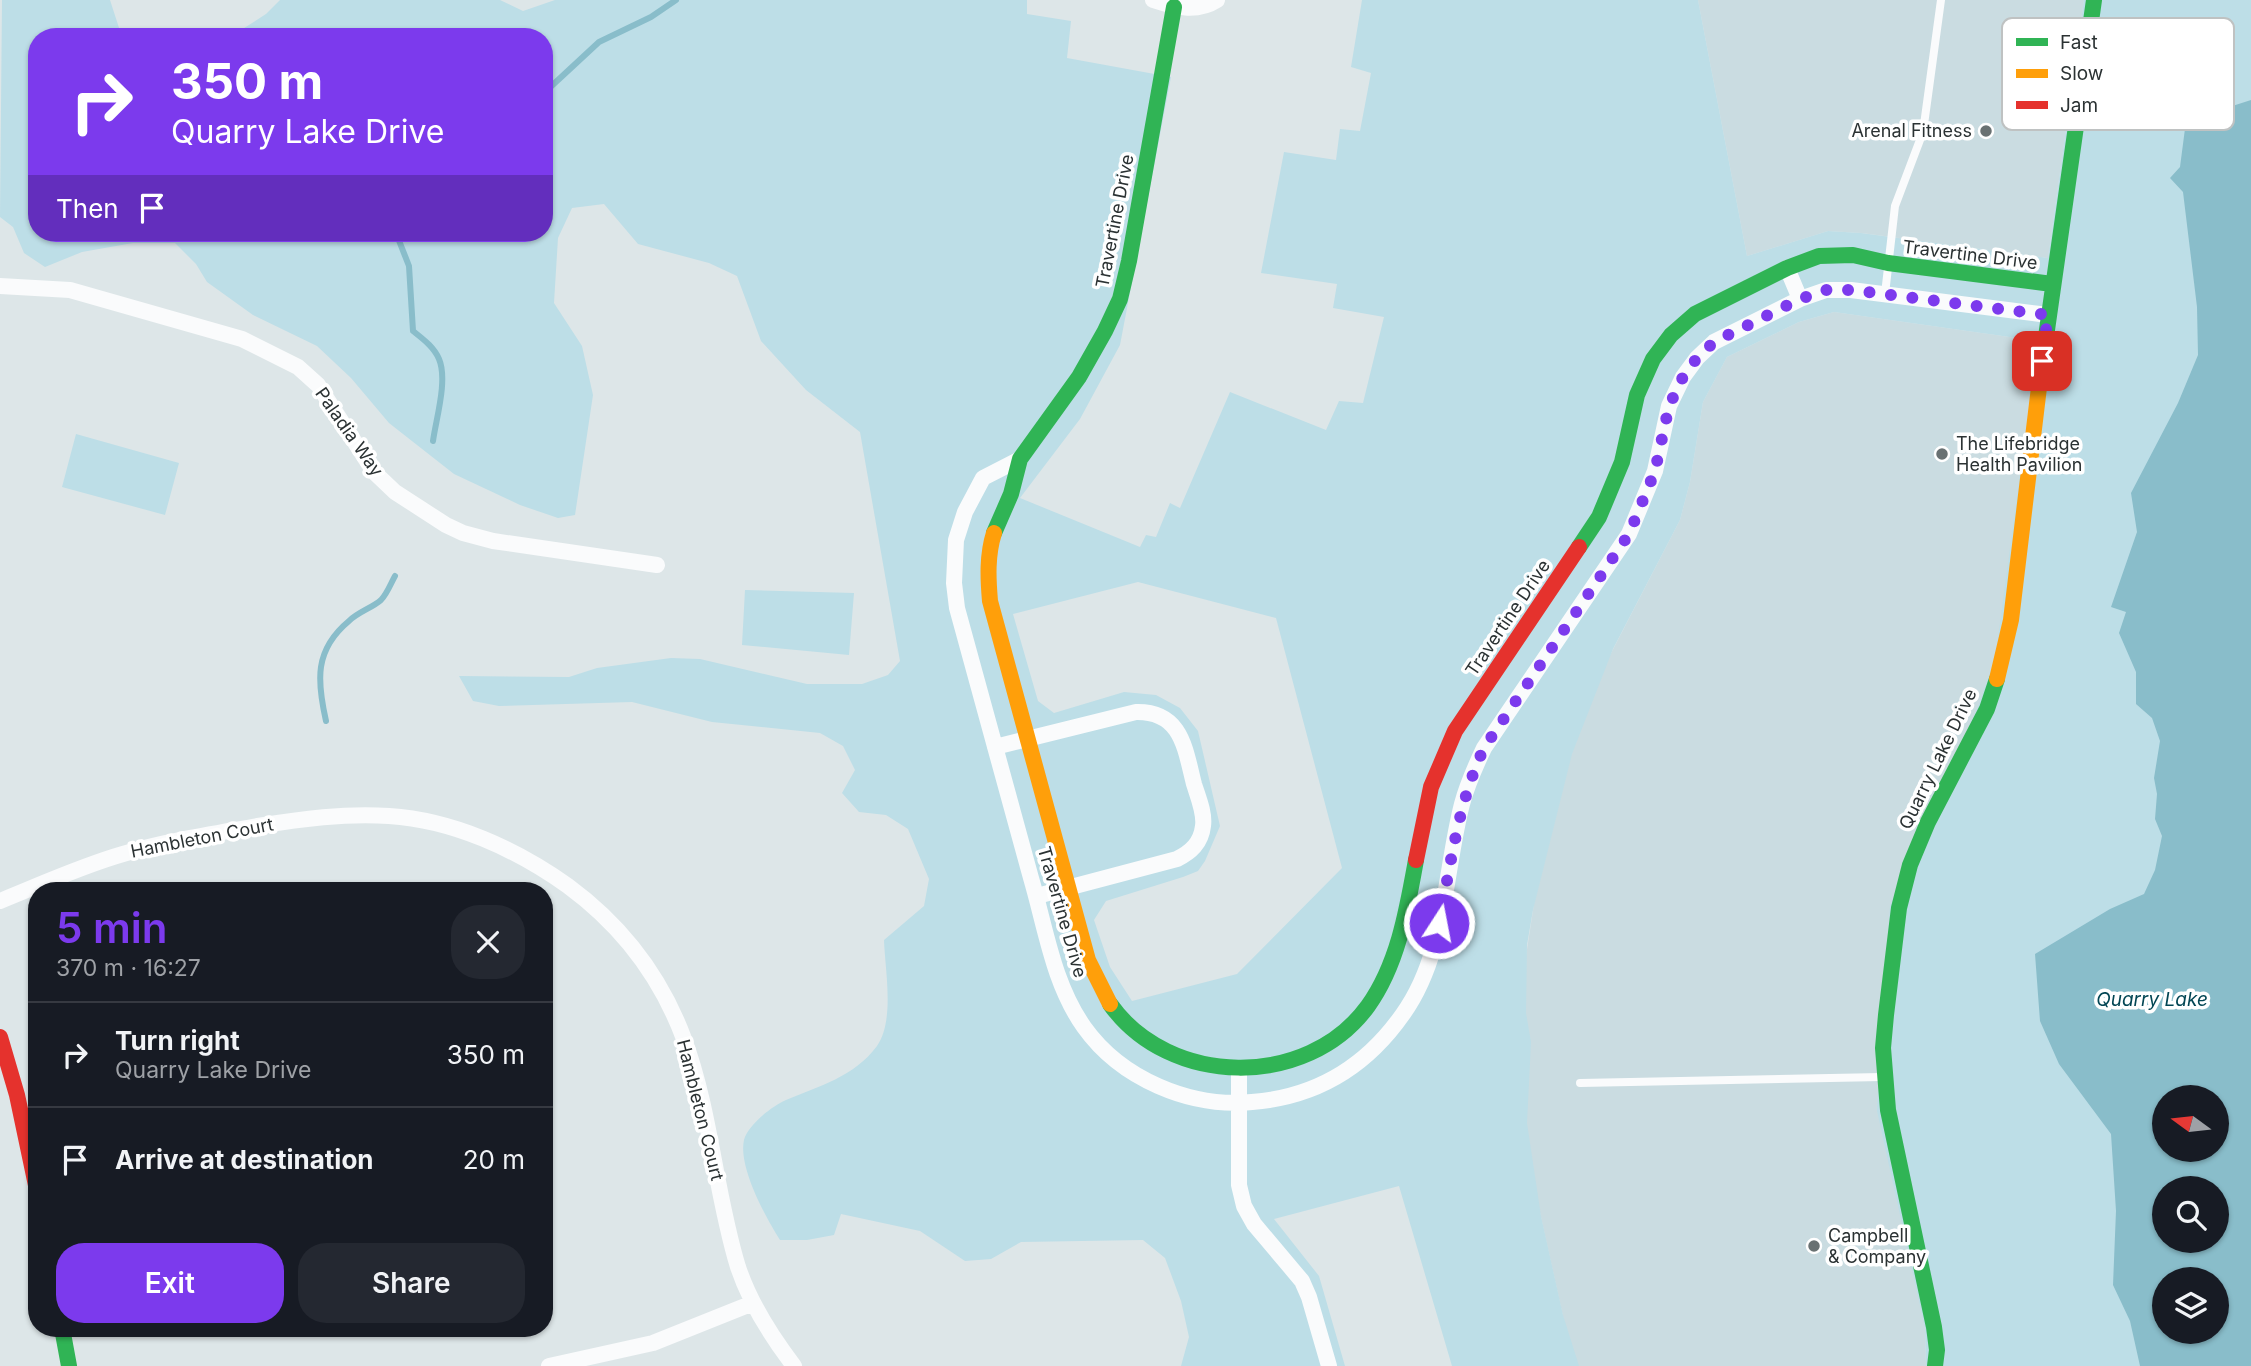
<!DOCTYPE html>
<html lang="en">
<head>
<meta charset="utf-8">
<style>
  body { margin:0; font-family:Inter,sans-serif; background:#242831; color:#f1f3f6; height:100vh; display:flex; flex-direction:column; font-size:26px; white-space:nowrap }
  * { box-sizing:border-box; margin:0 }
  p { font-size:23px; color:#9ea1a6 }
  .icon { flex:none; width:38px; height:38px; fill:none; stroke:currentColor; stroke-width:2; stroke-linecap:round; stroke-linejoin:round }
  .map { position:relative; flex:1; overflow:hidden }
  .drawer { position:absolute; left:28px; top:882px; width:525px; height:455px; display:flex; flex-direction:column; background:#171b24; border-radius:28px; box-shadow:0 2px 5px #0004 }
  .drawer>* { flex:none }
  .top-card { position:absolute; left:28px; top:28px; width:525px; height:214px; border-radius:28px; box-shadow:0 2px 5px #0004; background:#7c3aed; color:#fff; overflow:hidden }
  .needle { width:46px; rotate:285deg }
  .tools { position:absolute; left:2152px; top:1085px; display:grid; gap:14px }
  .tools a { display:grid; place-items:center; width:77px; height:77px; border-radius:50%; background:#171b24; box-shadow:0 2px 5px #0004; font-size:35px }
  .pin { position:absolute; display:grid; place-items:center; width:60px; height:60px; color:#fff; margin:-30px; border-radius:14px; box-shadow:0 4px 10px #0006 }
  .me { position:absolute; width:77px; margin:-38px; rotate:11deg; stroke-linejoin:round; filter:drop-shadow(0 0 5px #0008) }
  .turn { display:flex; align-items:center; gap:24px; height:147px; padding:0 28px; font-size:32px }
  .turn .icon { width:91px; height:91px; stroke-width:2.5 }
  .turn b { display:block; font-size:49px; line-height:60px }
  .then { display:flex; align-items:center; height:66px; padding:0 28px; background:#0003; gap:14px; font-size:26px }
  .round { display:grid; place-items:center; flex:none; width:74px; height:74px; border-radius:28px; background:#242831 }
  .headline { display:flex; align-items:center; justify-content:space-between; height:119px; padding:0 28px }
  h1 { font-size:42px; font-weight:600; line-height:52px; color:#7c3aed }
  .cta { display:flex; gap:14px; margin-top:auto; padding:14px 28px }
  .cta a { flex:1; height:80px; border-radius:28px; background:#7c3aed; color:#fff; font-size:28px; font-weight:600; line-height:80px; text-align:center }
  .cta a+a { background:#242831; color:#f1f3f6 }
  ul { padding:0; list-style:none }
  li { display:flex; align-items:center; gap:21px; height:105px; padding:0 28px; border-top:2px solid #363941 }
  li div { flex:1 }
  li b { display:block; font-size:26px }
  li em { font-style:normal }
  .map>svg:first-child { display:block }
</style>
</head>
<body>
<div class="map">
<svg width="2251" height="1366" viewBox="0 0 2251 1366">
  <rect width="100%" height="100%" fill="#dde6e8"/>
  <!-- built -->
  <path fill="#cadce1" d="M1698 0H2084L2048 258 1862 233 1828 231 1747 256Z
    M1834 312 2038 341 1925 1328 1926 1366H1574L1516 1104 1522 982 1536 891 1550 830 1571 754 1590 699 1606 663 1680 520 1690 482 1703 402 1727 357 1799 322Z"/>
  <!-- green -->
  <path fill="#bddee7" fill-rule="evenodd" d="M2 0H110L122 37H37V233H544V37H230L266 14 280 0H500L523 11 555 0H1027V14L1071 21 1067 58 1171 77 1120 345 1080 419 1020 498 1140 547 1146 535 1156 537 1170 503 1180 508 1230 392 1326 430 1339 401 1363 403 1384 317 1333 308 1337 284 1261 273 1284 152 1336 160 1340 129 1360 131 1371 73 1351 67 1362 0H1698L1747 256 1828 231 1861 233 2048 258 2084 0H2251V1366H1926L1925 1328 1877 1111 1890 906 1979 704 1995 659 2038 341 1834 312 1799 322 1727 357 1703 402 1690 482 1680 520 1613 649 1572 754 1533 910 1527 945 1526 1013 1531 1042 1527 1123 1541 1216 1563 1315 1579 1366H1452L1399 1186 1274 1219 1319 1276 1345 1366H1181L1189 1337 1181 1301 1165 1258 1143 1240 1021 1242 991 1259 965 1261 920 1231 841 1214 834 1235 807 1240H780C766 1218 738 1167 744 1140 748 1125 772 1106 786 1100 819 1086 854 1077 877 1046 895 1020 885 970 884 940L924 906 929 879 908 829 886 815 859 812 842 793 855 770 843 746 820 733 712 722 632 702 499 706 473 701 459 676 569 677 597 668 671 658 700 659 807 684H862L888 675 900 661 860 432 806 390 761 341 737 276 709 263 638 244 604 204 572 208 558 238 554 303 582 346 593 395 575 515 558 518 520 505 454 474 389 423 351 378 317 346 253 315 207 282 196 264 175 243H133L82 252 45 267 24 253 13 227 0 217ZM1138 582 1276 618 1342 868 1237 974 1132 1001 1110 967 1094 920 1106 901 1183 877 1198 871 1205 861 1220 826 1198 731 1180 708 1156 695 1124 692 1054 713 1038 701 1013 614ZM2165 1097H2217V1150H2165ZM2165 1188H2217V1241H2165ZM2165 1279H2217V1332H2165Z
    M76 434 179 463 165 515 62 487Z
    M745 590 854 593 849 655 742 645Z"/>
  <!-- water -->
  <path fill="#89bdca" fill-rule="evenodd" d="M2251 100V1366H2140L2130 1321 2113 1285 2116 1211 2111 1134 2059 1064 2040 1021 2035 954 2110 909 2144 894 2155 870 2162 836 2155 819 2157 794 2154 778 2160 741 2152 718 2136 704V672L2119 633 2126 612 2111 607 2137 532 2131 493 2178 403 2198 355 2197 307 2183 192 2170 178 2180 167 2186 121ZM2165 1097H2217V1150H2165ZM2165 1188H2217V1241H2165ZM2165 1279H2217V1332H2165Z"/>
  <g fill="none" stroke-linecap="round" stroke-linejoin="round">
    <!-- stream -->
    <path stroke="#89bdca" stroke-width="6" d="M544 93 599 42 651 17 676 0
      M396 233 409 266 413 331C423 339 434 347 439 359 448 380 436 419 433 441
      M326 721C317 681 314 650 349 621 358 612 372 608 381 600 387 594 391 583 395 576"/>
    <!-- lane -->
    <path stroke="#fafbfc" stroke-width="8" d="M1885 294 1895 206 1923 132 1941 0
      M1580 1083 1882 1077"/>
    <!-- street -->
    <path stroke="#fafbfc" stroke-width="16" d="M1153 0C1174 7 1197 13 1217 0
      M1787 268 1800 299
      M0 286 70 290 242 339 298 367 318 385 374 472 395 492 446 525 463 533 493 541 657 565
      M1020 459 983 478 965 512 956 540 954 583 957 608C981 698 1006 788 1031 878 1046 929 1053 983 1084 1027 1121 1079 1190 1108 1252 1102 1317 1097 1366 1067 1403 1014 1446 954 1444 874 1462 804 1467 785 1475 767 1484 748L1629 534 1655 471 1669 406 1683 377 1697 358 1714 342 1800 299 1826 290H1851L2048 315
      M995 747 1136 712C1182 711 1185 749 1194 784 1198 797 1205 813 1203 826 1201 843 1191 852 1177 859L1037 896
      M0 901C40 885 81 866 123 854 166 841 213 834 258 826 301 819 345 813 389 816 453 820 516 849 568 886 621 925 661 977 684 1039 711 1112 715 1192 738 1267 750 1303 771 1336 794 1366
      M1239 1069V1185L1244 1206 1254 1224 1302 1281 1309 1297 1329 1366
      M549 1366 653 1343 753 1303"/>
    <!-- fast -->
    <path stroke="#30b455" stroke-width="16" d="M2040 379 2094 0
      M994 533 1011 494 1020 459 1079 377 1105 331 1120 299 1129 261 1174 7
      M1579 547 1599 517 1622 462 1637 395 1653 359 1671 335 1695 314 1787 268 1819 256 1853 255 1888 263 2052 284
      M1110 1004C1169 1087 1307 1090 1368 1006 1398 964 1407 910 1416 860
      M62 1328 69 1366
      M1935 1366 1937 1350 1934 1327 1888 1110 1883 1048 1886 1015 1899 908 1910 865 1928 822 1987 709 1997 679"/>
    <!-- slow -->
    <path stroke="#ff9f0a" stroke-width="16" d="M994 533C987 555 988 578 990 601L1088 960 1110 1004
      M1997 679 2011 620 2040 379"/>
    <!-- jam -->
    <path stroke="#e5322d" stroke-width="16" d="M1416 860 1431 787 1455 731 1579 547
      M0 1037 17 1095 37 1190"/>
  </g>
  <g fill="none" stroke-linecap="round" stroke-linejoin="round">
    <!-- route -->
    <path stroke="#7c3aed" stroke-width="12" stroke-dasharray="0 21.6" d="M1439 923C1451 864 1458 803 1484 748L1629 534 1655 471 1669 406 1683 377 1697 358 1714 342 1800 299 1826 290H1851L2048 315 2042 361"/>
  </g>
  <!-- markers -->
  <g fill="#697172" stroke="#fff" stroke-width="2.5">
    <circle cx="1986" cy="131" r="7"/>
    <circle cx="1942" cy="454" r="7"/>
    <circle cx="1814" cy="1246" r="7"/>
  </g>
  <g text-anchor="middle" stroke-width="7" stroke-linejoin="round" paint-order="stroke">
    <!-- poi labels -->
    <g font-size="18" fill="#2b3233" stroke="#fff" text-anchor="start">
      <text x="1972" y="137" text-anchor="end">Arenal Fitness</text>
      <text x="1956" y="450">The Lifebridge<tspan x="1956" dy="21">Health Pavilion</tspan></text>
      <text x="1828" y="1242">Campbell<tspan x="1828" dy="21">&amp; Company</tspan></text>
    </g>
    <!-- street labels -->
    <g font-size="18" fill="#2b3233" stroke="#fff">
      <text transform="translate(1115 221) rotate(-79)" y="6">Travertine Drive</text>
      <text transform="translate(1970 255) rotate(7)" y="6">Travertine Drive</text>
      <text transform="translate(349 432) rotate(55)" y="6">Paladia Way</text>
      <text transform="translate(1508 618) rotate(-56)" y="6">Travertine Drive</text>
      <text transform="translate(1938 759) rotate(-64)" y="6">Quarry Lake Drive</text>
      <text transform="translate(202 838) rotate(-11)" y="6">Hambleton Court</text>
      <text transform="translate(1062 912) rotate(74)" y="6">Travertine Drive</text>
      <text transform="translate(700 1110) rotate(76)" y="6">Hambleton Court</text>
    </g>
    <!-- water labels -->
    <g font-size="19" font-style="italic" fill="#034654" stroke="#fff">
      <text x="2152" y="1006">Quarry Lake</text>
    </g>
  </g>
  <!-- legend -->
  <rect x="2002" y="18" width="232" height="112" rx="10" fill="#fff" stroke="#bfc2c2" stroke-width="2"/>
  <rect x="2016" y="38" width="32" height="8" fill="#30b455"/>
  <rect x="2016" y="69" width="32" height="9" fill="#ff9f0a"/>
  <rect x="2016" y="101" width="32" height="8" fill="#e5322d"/>
  <g font-size="19" fill="#2b3233">
    <text x="2060" y="49">Fast</text>
    <text x="2060" y="80">Slow</text>
    <text x="2060" y="112">Jam</text>
  </g>
</svg>
<div class="tools">
<a><svg class="needle" viewBox="-14 -14 28 28"><path d="M0-13l5 13h-10z" fill="#e53935"/><path d="M0 13l5-13h-10z" fill="#9ea1a6"/></svg></a>
<a><svg class="icon" aria-label="search" viewBox="0 0 24 24"><circle cx="10" cy="10" r="6"/><path d="M15 15l6 6"/></svg></a>
<a><svg class="icon" aria-label="layers" viewBox="0 0 24 24"><path d="M12 4l9 5-9 5-9-5zM3 14l9 5 9-5"/></svg></a>
</div>
<div class="pin" style="left:2042px;top:361px;background:#d93025"><svg class="icon" aria-label="arrive" viewBox="0 0 24 24"><path d="M6 21V4h12l-3 4 3 4H6"/></svg></div>
<svg class="me" style="left:1439px;top:923px" viewBox="-20 -20 40 40"><circle r="17" fill="#7c3aed" stroke="#fff" stroke-width="3"/><path d="M0-11L8 9 0 5-8 9z" fill="#fff"/></svg>
<div class="top-card">
<div class="turn"><svg class="icon" aria-label="right" viewBox="0 0 24 24"><path d="M7 20v-9h11M14 6l5 5-5 5"/></svg><div><b>350 m</b>Quarry Lake Drive</div></div>
<div class="then">Then<svg class="icon" aria-label="arrive" viewBox="0 0 24 24"><path d="M6 21V4h12l-3 4 3 4H6"/></svg></div>
</div>
<section class="drawer">
<div class="headline"><div><h1>5 min</h1><p>370 m · 16:27</p></div><a class="round"><svg class="icon" aria-label="close" viewBox="0 0 24 24"><path d="M6 6l12 12M18 6L6 18"/></svg></a></div>
<ul>
<li><svg class="icon" aria-label="right" viewBox="0 0 24 24"><path d="M7 20v-9h11M14 6l5 5-5 5"/></svg><div><b>Turn right</b><p>Quarry Lake Drive</p></div><em>350 m</em></li>
<li><svg class="icon" aria-label="arrive" viewBox="0 0 24 24"><path d="M6 21V4h12l-3 4 3 4H6"/></svg><div><b>Arrive at destination</b></div><em>20 m</em></li>
</ul>
<div class="cta"><a>Exit</a><a>Share</a></div>
</section>
</div>
</body>
</html>
